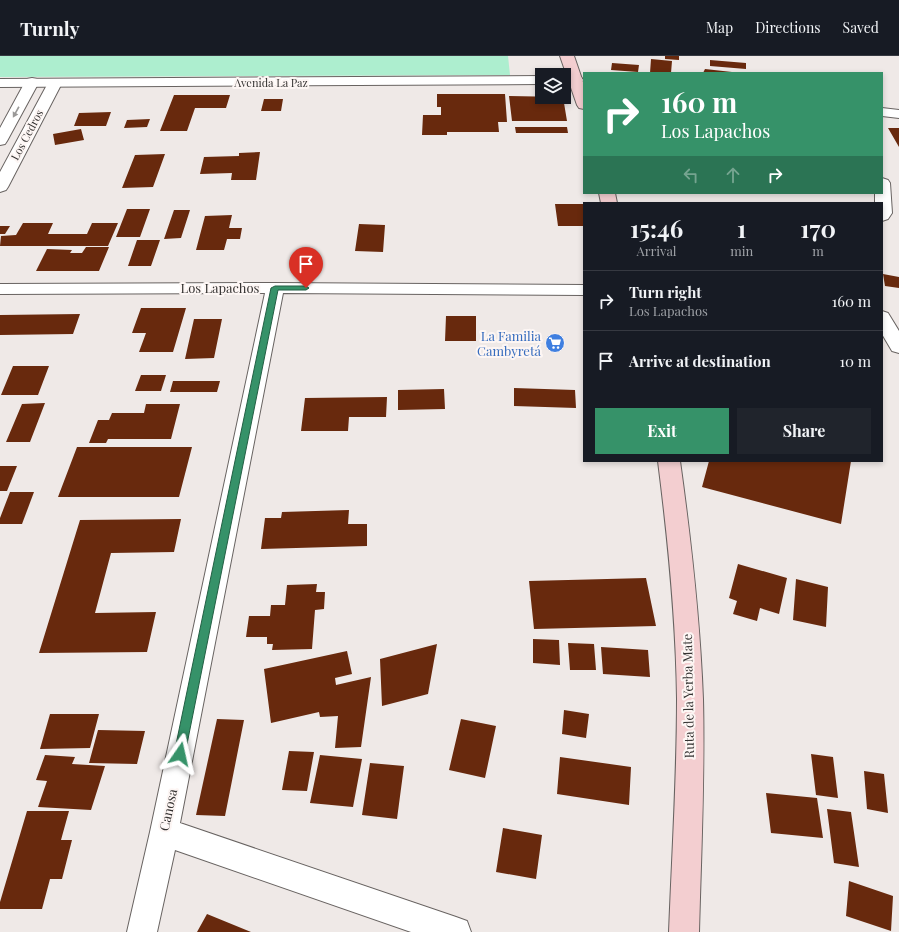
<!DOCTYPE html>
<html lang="en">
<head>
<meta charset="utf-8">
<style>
  body { margin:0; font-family:"Playfair Display",serif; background:#20242c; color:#f1f3f6; height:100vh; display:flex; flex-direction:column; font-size:15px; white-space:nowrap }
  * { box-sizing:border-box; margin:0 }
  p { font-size:13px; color:#9ea1a6 }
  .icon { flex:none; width:22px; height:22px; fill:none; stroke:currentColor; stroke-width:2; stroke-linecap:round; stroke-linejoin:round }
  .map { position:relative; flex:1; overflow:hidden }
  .sheet { position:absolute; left:583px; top:146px; width:300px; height:260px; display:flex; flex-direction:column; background:#171b24; border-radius:0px; box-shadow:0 2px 6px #0003 }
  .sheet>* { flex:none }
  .hud { position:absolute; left:583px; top:16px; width:300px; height:122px; border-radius:0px; box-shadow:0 2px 6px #0003; background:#369269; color:#fff; overflow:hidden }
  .fabs { position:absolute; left:535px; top:12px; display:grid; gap:8px }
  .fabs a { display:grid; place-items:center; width:36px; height:36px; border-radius:0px; background:#171b24; box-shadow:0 2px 6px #0003; font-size:20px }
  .pin { position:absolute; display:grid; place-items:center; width:34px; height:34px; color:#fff; margin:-41px -17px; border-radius:50% 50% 50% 0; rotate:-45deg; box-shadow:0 0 4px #0007 }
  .pin .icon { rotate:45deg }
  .me { position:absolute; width:44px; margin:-22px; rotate:11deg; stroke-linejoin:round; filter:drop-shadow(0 0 3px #0008) }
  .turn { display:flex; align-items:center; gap:14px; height:84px; padding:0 12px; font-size:18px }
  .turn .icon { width:52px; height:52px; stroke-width:2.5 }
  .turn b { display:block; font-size:28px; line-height:34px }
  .lanes { display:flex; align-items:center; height:38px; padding:0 12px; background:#0003; justify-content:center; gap:20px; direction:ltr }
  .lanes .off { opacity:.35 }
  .eta { display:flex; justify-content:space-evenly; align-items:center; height:68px; text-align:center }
  .eta b { font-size:24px; font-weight:700; line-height:28px }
  .action { display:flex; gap:8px; margin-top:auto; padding:8px 12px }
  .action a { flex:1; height:46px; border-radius:0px; background:#369269; color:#fff; font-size:16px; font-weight:700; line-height:46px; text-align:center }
  .action a+a { background:#20242c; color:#f1f3f6 }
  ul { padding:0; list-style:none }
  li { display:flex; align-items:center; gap:12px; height:60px; padding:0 12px; border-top:1px solid #363941 }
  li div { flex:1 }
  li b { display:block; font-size:15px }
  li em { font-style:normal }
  header { display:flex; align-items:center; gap:24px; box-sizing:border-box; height:56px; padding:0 20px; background:#171b24; border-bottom:1px solid #363941 }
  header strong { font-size:19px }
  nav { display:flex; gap:22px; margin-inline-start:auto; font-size:14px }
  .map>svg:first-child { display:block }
</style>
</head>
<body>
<header>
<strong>Turnly</strong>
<nav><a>Map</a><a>Directions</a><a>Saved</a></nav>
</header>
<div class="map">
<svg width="899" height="876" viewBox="0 0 899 876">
  <rect width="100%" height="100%" fill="#efe9e7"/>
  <!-- green -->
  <path fill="#adeecf" d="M0 0H508L510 19 0 21Z"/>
  <!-- building -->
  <path fill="#68290d" d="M665 0H679V4L665 3Z
    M651 3 672 5 671 17H650Z
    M710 4 746 7V13L710 10Z
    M612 7 639 9 638 16 611 14Z
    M705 13 732 16 731 17H703Z
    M437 38H505L507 66H498L499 76H447V79H422L423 59H441V51H437Z
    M174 39H230L226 52H195L187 75H160Z
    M509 40 563 41 567 65H512Z
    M264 43H283L281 55H261Z
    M111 56 106 70H74L79 57Z
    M150 63 147 71 124 72 127 64Z
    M515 71H567L568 77H516Z
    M888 72H899V91Z
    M81 73 84 84 55 89 53 78Z
    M260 96 256 124H231L232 117 200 118 204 101 239 100V97Z
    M165 98 153 131 122 132 135 99Z
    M555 148H583L584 170H558Z
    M127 153H150L140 181H116Z
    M174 154H190L181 182 164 183Z
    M232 159 229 172H242L240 183H227L224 194H196L205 160Z
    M23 167H53L48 178H87L92 167H118L108 190H0L1 180 16 179Z
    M359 168 385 169 383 196 355 195Z
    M0 170H10L5 178H0Z
    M137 184H160L151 210H128Z
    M86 191H109L99 215H36L47 193 72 194 70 197H82Z
    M883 218 899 221V232L885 230Z
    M141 252H186L173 296H139L146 277H132Z
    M80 258 73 278 0 279V259Z
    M446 260H476V285H445Z
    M194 263H222L214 302 185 303Z
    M13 310H49L38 339H1Z
    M141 319H166L161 335H135Z
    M173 325H220L217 336H170Z
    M514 332 575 334 576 352 514 350Z
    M444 333 445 353 398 354V334Z
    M387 341 386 361H349L348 375H301L305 342Z
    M45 347 30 386H6L22 348Z
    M146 348H180L171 383H108L106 387H89L98 364H109L112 357H144Z
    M77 391H192L179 441H58Z
    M709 405H851L841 468 702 431Z
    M0 410H17L7 435H0Z
    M10 436H34L22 468H0V462Z
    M349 454 348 468H367V490L261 493 265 462H281L282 456Z
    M181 463 174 496 111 497 95 557 156 556 147 596 39 597 80 464Z
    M738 508 787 522 779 558 760 552 757 565 733 558 737 545 729 542Z
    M646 522 656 570 534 573 529 525Z
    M796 523 828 531 826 571 793 564Z
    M317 528 316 536H325L324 553 315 554 312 593 272 594 273 588H267V581H246L249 560H270L271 549H285L287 529Z
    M533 583 559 584 560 609 533 607Z
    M568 587 594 588 596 614H570Z
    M437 588 428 638 382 650 380 603Z
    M601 591 648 594 650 621 603 618Z
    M347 595 352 618 335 622 336 629 371 621 361 691 335 692 338 660 320 661 319 656 271 667 264 613Z
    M564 654 589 658 586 682 562 678Z
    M50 658H99L90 692 40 693Z
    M217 663 244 664 225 760 196 759Z
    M461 663 496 670 485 722 449 714Z
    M98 674 145 675 137 708 89 707Z
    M289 695 314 696 307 735 282 734Z
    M811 698 833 701 838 742 816 739Z
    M45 699 75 701 72 708 105 710 91 754 38 751 47 725 36 724Z
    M320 699 362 703 353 751 310 747Z
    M560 701 631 711 629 749 557 738Z
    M370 707 404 710 397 763 362 759Z
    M864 715 884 718 888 757 867 753Z
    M766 737 817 742 823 782 771 777Z
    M827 753 851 756 859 811 834 807Z
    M27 755H69L61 784H72L62 823H50L42 853H0V846Z
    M503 772 542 779 536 823 496 816Z
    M849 825 893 840 891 875 846 860Z
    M207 858 251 876H197Z"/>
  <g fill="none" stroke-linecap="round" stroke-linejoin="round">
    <defs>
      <path id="minor" d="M32 22 37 23 39 26 7 85 5 88 0 89V72L25 26 27 23Z
        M55 23 60 24 62 27 8 131 6 134 0 136V116L48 27 50 24Z
        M882 52 899 54V62L882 60Z
        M882 122 888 124 890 127 892 157 888 163 882 165V147H875V137H882Z
        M275 227 584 229V239L283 237 180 767 456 861 467 865 471 876H411L175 794 157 876H127L150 776 265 237 0 238V228Z
        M882 255 888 257 899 275V297L892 295 882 278Z"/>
      <path id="tertiary" d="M542 20V28L0 31V23Z
        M564 20 581 21 583 24 581 27 564 28Z"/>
      <path id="secondary" d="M560 0H574L584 29V53L579 52 577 49Z
        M599 137H615L617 147H601Z
        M658 405H680C691 484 700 563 703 643 705 721 701 798 699 876H669C672 798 677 721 677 643 676 563 668 484 658 405Z"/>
    </defs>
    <!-- minor casing -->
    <use href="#minor" stroke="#686361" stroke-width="2"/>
    <!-- tertiary casing -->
    <use href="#tertiary" stroke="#686361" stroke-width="2"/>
    <!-- secondary casing -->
    <use href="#secondary" stroke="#686361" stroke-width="2"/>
    <!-- minor -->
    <use href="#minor" fill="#fff" fill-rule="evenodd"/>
    <!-- tertiary -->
    <use href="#tertiary" fill="#fff" fill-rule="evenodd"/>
    <!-- secondary -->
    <use href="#secondary" fill="#f3ced0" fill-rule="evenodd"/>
  </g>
  <!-- one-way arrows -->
  <defs><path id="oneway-solid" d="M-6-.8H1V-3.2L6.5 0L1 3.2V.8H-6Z"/></defs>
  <use fill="#9a9998" href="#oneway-solid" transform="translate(16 56) rotate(119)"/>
  <!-- route -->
  <path fill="#369269" stroke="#235f44" d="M275 230H306L309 232 306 234H278L185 698 184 702 180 704 176 702 174 698 271 232Z"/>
  <!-- icons -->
  <defs>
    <symbol id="supermarket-disc" viewBox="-11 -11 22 22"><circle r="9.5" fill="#3f7fe0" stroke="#fdf6f4"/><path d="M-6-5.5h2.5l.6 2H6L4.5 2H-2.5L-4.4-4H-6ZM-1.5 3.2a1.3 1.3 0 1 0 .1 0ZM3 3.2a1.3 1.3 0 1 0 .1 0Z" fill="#fff"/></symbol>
  </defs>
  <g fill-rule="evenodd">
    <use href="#supermarket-disc" x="544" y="276" width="22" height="22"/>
  </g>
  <g text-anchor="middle" stroke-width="4" stroke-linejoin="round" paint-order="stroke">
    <!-- far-street labels -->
    <g font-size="11" fill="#353332" stroke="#fdf6f4">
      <text x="271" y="31">Avenida La Paz</text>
      <text transform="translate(27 79) rotate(-62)" y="4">Los Cedros</text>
    </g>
    <!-- street labels -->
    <g font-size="13" fill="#353332" stroke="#fdf6f4">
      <text x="220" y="237">Los Lapachos</text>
      <text transform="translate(688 640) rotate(-91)" y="5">Ruta de la Yerba Mate</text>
      <text transform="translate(168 754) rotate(-78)" y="5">Canosa</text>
    </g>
    <!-- shop labels -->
    <g font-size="13" fill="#366cbe" stroke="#fdf6f4" text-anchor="end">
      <text x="541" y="285">La Familia<tspan x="541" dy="15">Cambyretá</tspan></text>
    </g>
  </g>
</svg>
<div class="fabs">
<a><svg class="icon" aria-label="layers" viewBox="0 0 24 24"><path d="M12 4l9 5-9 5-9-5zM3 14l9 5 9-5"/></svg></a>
</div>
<div class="pin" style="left:306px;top:232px;background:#d93025"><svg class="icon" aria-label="arrive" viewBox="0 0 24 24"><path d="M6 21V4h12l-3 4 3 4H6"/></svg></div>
<svg class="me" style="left:180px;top:698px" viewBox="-20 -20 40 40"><path d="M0-17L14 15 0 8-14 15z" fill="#369269" stroke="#fff" stroke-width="4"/></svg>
<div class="hud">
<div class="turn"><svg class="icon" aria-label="right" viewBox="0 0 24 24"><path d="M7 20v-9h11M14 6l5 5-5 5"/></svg><div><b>160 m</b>Los Lapachos</div></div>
<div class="lanes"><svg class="icon off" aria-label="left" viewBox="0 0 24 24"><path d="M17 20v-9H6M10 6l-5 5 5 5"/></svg><svg class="icon off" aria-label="ahead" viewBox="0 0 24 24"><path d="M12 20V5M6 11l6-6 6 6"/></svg><svg class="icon" aria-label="right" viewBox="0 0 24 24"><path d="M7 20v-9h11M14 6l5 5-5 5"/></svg></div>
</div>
<section class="sheet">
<div class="eta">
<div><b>15:46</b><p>Arrival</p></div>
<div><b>1</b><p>min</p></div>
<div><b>170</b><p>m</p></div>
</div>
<ul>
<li><svg class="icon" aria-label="right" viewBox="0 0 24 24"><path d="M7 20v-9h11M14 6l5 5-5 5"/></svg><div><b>Turn right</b><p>Los Lapachos</p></div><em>160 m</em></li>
<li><svg class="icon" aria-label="arrive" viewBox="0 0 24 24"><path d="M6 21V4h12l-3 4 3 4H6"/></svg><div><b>Arrive at destination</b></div><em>10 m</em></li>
</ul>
<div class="action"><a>Exit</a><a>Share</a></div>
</section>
</div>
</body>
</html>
